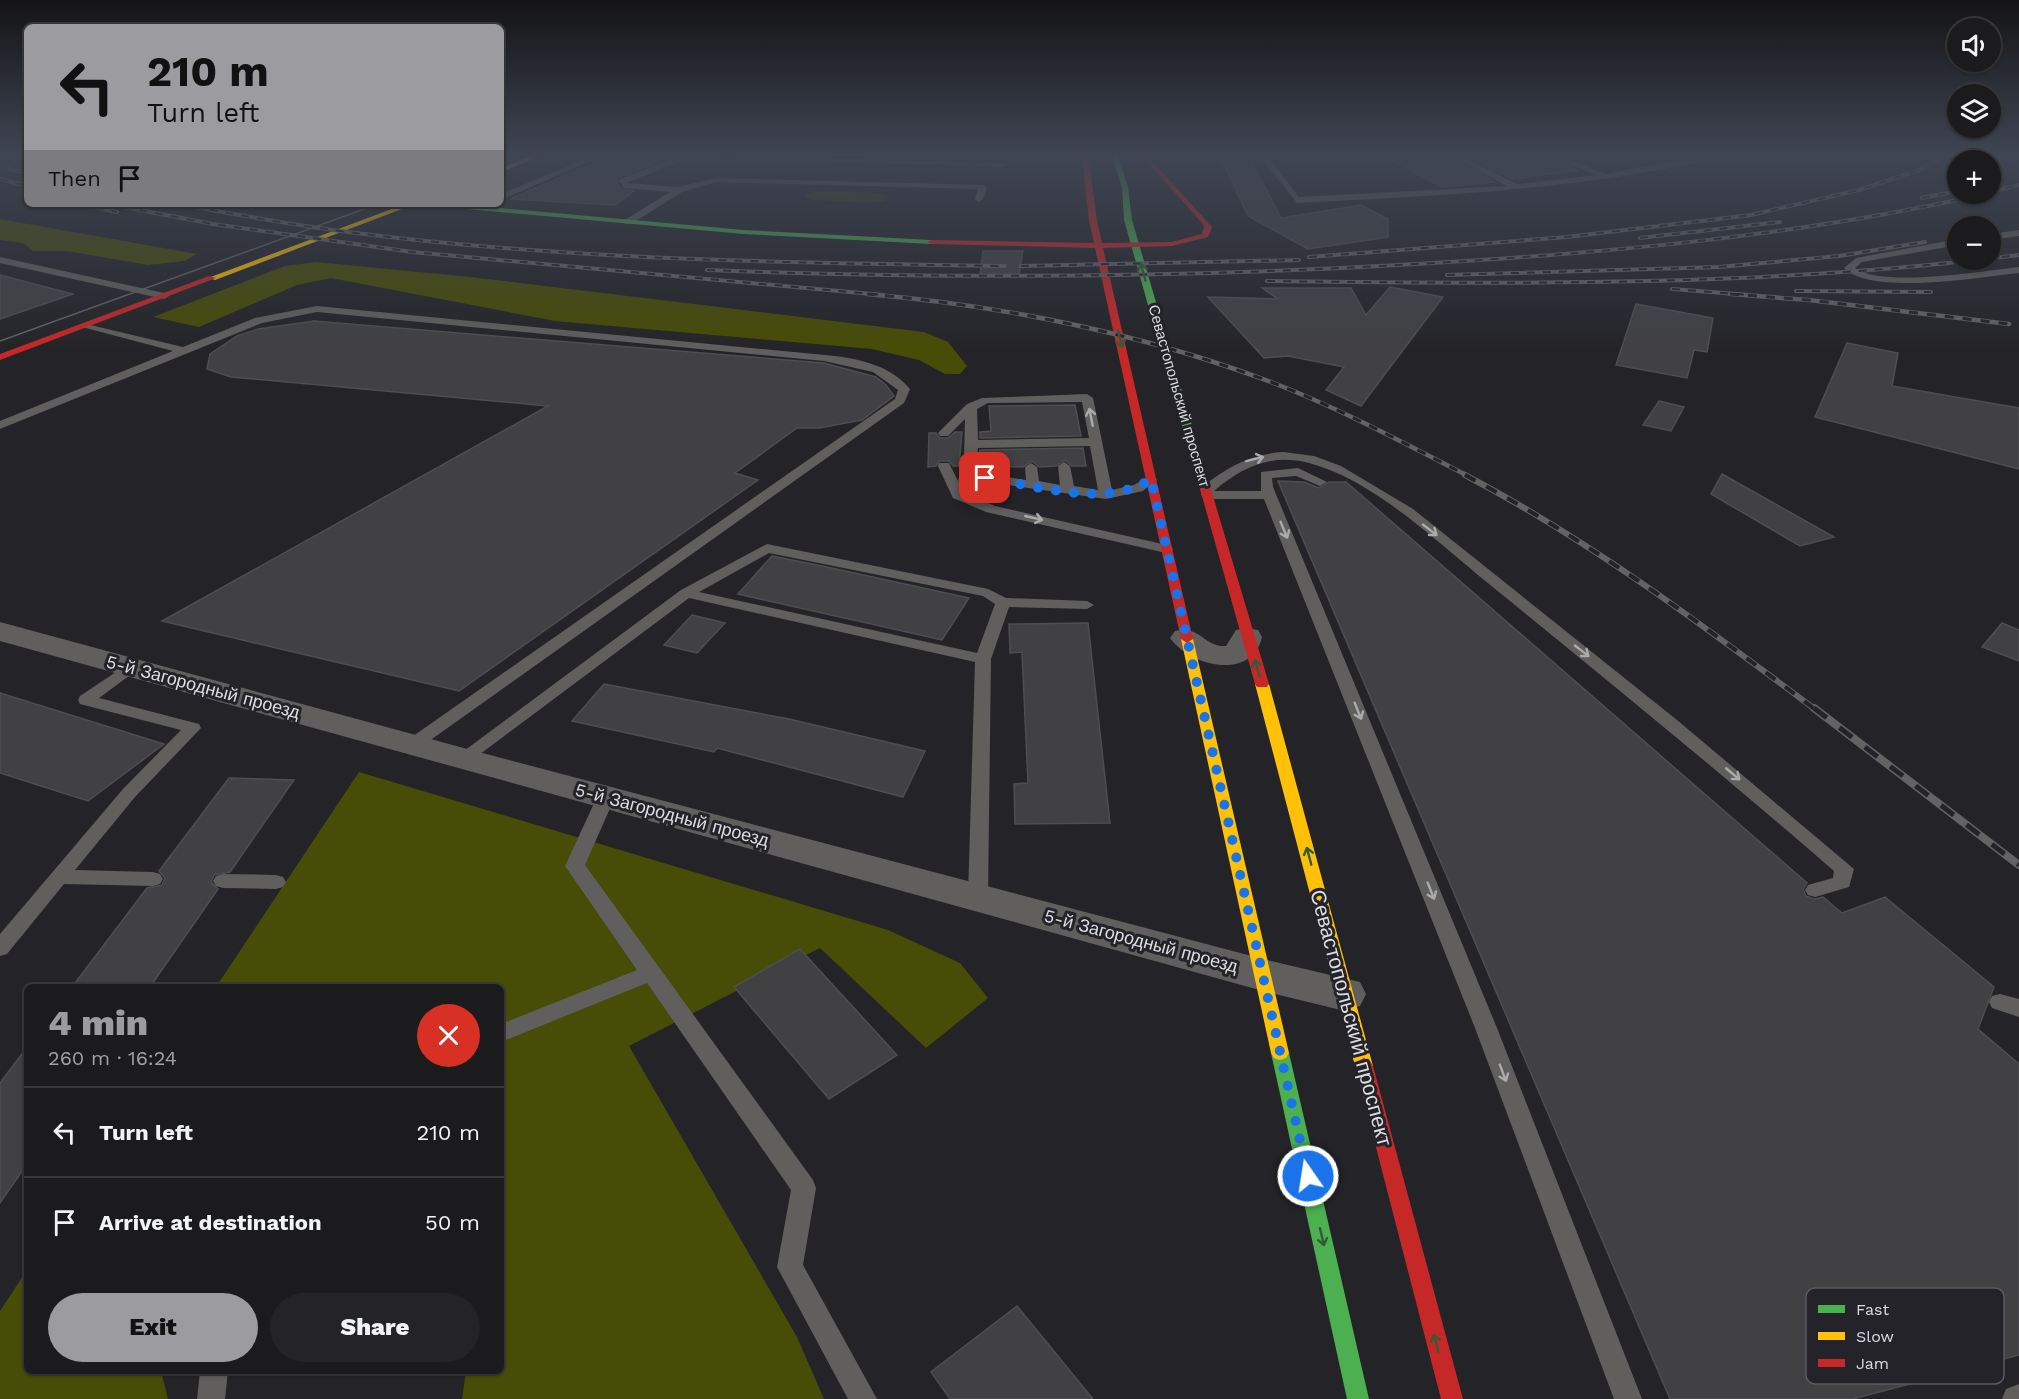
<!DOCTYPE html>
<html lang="en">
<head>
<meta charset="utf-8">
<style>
  body { margin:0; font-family:"Work Sans",sans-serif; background:#242427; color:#f1f3f6; height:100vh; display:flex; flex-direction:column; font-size:22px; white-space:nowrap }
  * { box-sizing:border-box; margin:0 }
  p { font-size:20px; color:#a0a1a4 }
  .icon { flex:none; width:33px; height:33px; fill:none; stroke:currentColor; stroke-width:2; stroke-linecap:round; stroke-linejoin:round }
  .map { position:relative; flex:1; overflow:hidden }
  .details { position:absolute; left:24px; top:984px; width:480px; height:390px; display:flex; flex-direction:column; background:#1b1b1e; border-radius:9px; box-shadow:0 2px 4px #0004,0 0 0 2px #39393c }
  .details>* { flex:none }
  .banner { position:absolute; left:24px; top:24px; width:480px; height:183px; border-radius:9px; box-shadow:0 2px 4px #0004,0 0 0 2px #39393c; background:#9c9ca0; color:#111; overflow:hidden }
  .fabs { position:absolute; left:1947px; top:18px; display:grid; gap:12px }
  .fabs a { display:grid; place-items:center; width:54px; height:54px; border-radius:50%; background:#1b1b1e; box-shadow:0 2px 4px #0004,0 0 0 2px #39393c; font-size:30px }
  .pin { position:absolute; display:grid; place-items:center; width:51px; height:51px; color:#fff; margin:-26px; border-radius:12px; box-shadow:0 3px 9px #0006 }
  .me { position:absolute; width:66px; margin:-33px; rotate:347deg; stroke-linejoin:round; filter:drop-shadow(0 0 4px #0008) }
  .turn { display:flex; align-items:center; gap:21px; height:126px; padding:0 24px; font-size:27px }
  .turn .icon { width:78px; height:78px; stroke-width:2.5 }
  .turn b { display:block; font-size:42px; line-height:51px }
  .then { display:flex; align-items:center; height:57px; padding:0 24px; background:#0003; gap:12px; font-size:22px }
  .round { display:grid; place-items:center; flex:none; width:63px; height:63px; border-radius:32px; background:#242427 }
  .headline { display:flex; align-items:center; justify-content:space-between; height:102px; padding:0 24px }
  h1 { font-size:36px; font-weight:800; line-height:45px; color:#9c9ca0 }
  .action { display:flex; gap:12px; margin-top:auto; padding:12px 24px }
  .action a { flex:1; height:69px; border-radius:36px; background:#9c9ca0; color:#111; font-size:24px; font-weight:800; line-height:69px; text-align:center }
  .action a+a { background:#242427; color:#f1f3f6 }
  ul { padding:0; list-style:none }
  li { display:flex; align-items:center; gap:18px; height:90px; padding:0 24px; border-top:2px solid #39393c }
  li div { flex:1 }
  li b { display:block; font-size:22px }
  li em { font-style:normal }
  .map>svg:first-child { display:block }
</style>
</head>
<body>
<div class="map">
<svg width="2019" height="1399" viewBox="0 0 2019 1399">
  <rect width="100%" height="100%" fill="#242428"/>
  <!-- green -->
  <path fill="#373b13" d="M823 191 877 193 889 196 885 201 868 203 813 200 805 197 809 193Z"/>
  <!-- forest -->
  <path fill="#474c06" d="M0 219 197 254 184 261 148 265 67 251H33L23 243 0 240Z
    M316 262 470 277 924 332 948 342 967 366 960 374H945L919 360 872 349 555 321 331 278 297 285 199 327 153 317 285 266Z
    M359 772 888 930 960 963 988 998 926 1048 820 948 629 1046 797 1337 824 1399H462L466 1371H501V987H216Z
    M27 1270V1371H161L168 1399H0V1311Z"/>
  <!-- building -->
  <path fill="#414144" stroke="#4d4e51" stroke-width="1.5" d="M615 154 662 161 617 178 616 181 622 189 634 191 615 205 510 199Z
    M1381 154H1445L1495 182 1442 187Z
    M1462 154H1542L1578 170 1513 179Z
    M1221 158H1250L1281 218 1361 205 1388 219V237L1308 249 1248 216Z
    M983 251H1023L1019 275H980Z
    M0 275 73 294 0 319Z
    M1390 287 1443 297 1361 406 1326 390 1344 367 1288 356 1264 358 1208 297 1278 299 1262 288H1351L1366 315Z
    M1636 304 1713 318 1707 352 1694 350 1687 378 1616 365Z
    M314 321 824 363 876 377 886 385 894 396 862 420 819 428H797L735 473 758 480 459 691 162 621 548 406 231 377 207 369 210 354 237 336 258 329Z
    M1847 343 1898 353 1892 386 2019 408V469L1815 417Z
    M1659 401 1684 407 1671 431 1643 425Z
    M1075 405 1081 436 980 438V432L991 431 989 406Z
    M955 432H962L959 466H953L949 461H939L936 466 928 467 929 433H936L940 438H948Z
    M1083 448 1086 466H1072L1065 460 1056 466 1039 467 1032 461 1023 467 977 466 980 450Z
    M1722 474 1834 537 1800 546 1711 494Z
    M1278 481 1304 482 1319 488 1329 482H1346L1807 883 1803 889 1806 896 1814 899 1823 897 1842 913 1885 897 1994 987 1978 1029 2019 1064V1355L1853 1399H1670Z
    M772 556 827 567 969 598 942 640 738 594Z
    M692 615 725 623 697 653 664 645Z
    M1088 623 1110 823 1015 824 1014 784 1028 783 1022 652 1010 653 1009 624Z
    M2002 623 2019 630V661L1982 647Z
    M604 684 789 719 925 751 903 797 717 748 714 752 572 721Z
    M0 693 164 744 88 801 0 773Z
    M229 778 294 780 230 872 214 875 211 882 218 889 150 987H72L147 888 162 885 165 878 159 871Z
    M800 949 897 1055 829 1099 734 987Z
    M27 1047V1164L0 1203V1083Z
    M1017 1306 1093 1399H950L931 1372Z"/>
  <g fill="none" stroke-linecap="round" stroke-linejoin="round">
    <!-- lane -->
    <path fill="#605f5e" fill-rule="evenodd" d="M597 154H607L501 200V194Z
      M677 154 1003 163 1007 165 1003 167 692 157 626 183 678 187 716 178 983 185 987 187 983 199 979 202 975 199 978 189 716 182 682 192 631 224H625V220L670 192 624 188 618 180 680 156Z
      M1214 154H1244L1240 156Z
      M1258 154H1266L1299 197 1507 186 1447 154H1457L1517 184 1596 175 1544 154H1555L1606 174 1708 154H1722C1706 164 1667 168 1647 172 1531 192 1414 197 1297 203Z
      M501 155 529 161 525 163 501 159Z
      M2019 230V236L1990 240V234Z
      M1958 239V245L1862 262 1855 268C1883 288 1983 271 2019 267V273C1980 277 1871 296 1844 268L1856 258Z
      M0 257 164 293 169 296 164 299 0 263Z
      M317 306 835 356C863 360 891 366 910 389L904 403 418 749 412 751 403 745 406 741 895 399 898 390 873 372 824 361 317 312 262 323 0 429V421L173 351 82 327V323L183 347 255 318Z
      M1087 394 1093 398 1112 490 1134 485 1151 475 1157 479 1143 491 1106 499 972 480 968 488 961 489 963 492 995 506 1171 546 1173 549 1171 552 1166 553 986 512 953 498 938 466 939 463H949L958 481 964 456 965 419 948 436H940L938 433 967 404 982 398ZM1082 402 1089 438 978 440 977 409 988 403ZM1090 446 1098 490 1074 486 1070 466 1064 462 1058 466 1060 485 1039 481 1037 467 1031 463 1025 467 1026 480 974 472 978 448Z
      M1283 452 1314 456 1341 466 1413 509 1677 720 1854 869 1849 887 1815 897 1808 895 1805 890 1808 885 1833 878 1834 871C1721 773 1605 678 1489 584 1437 542 1374 480 1309 463 1272 453 1242 467 1214 491H1261V472L1298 468 1327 482 1320 486 1296 476 1272 478 1273 487 1497 1028 1642 1399H1614L1475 1028 1264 499H1208L1201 495 1202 487C1227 467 1251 454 1283 452Z
      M767 544 988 589 1006 598 1087 601 1094 605 1087 609 1009 607 991 659 988 896 985 901 978 903 971 901 968 896 975 662 689 598 468 763H456L453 759 681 590ZM769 553 983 596 995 604 977 653 699 592Z
      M131 662 139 667 137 670 99 698 199 724 201 728 135 797 75 870 153 872 160 874 163 879 160 884 153 886 64 884 7 954 0 956V934L123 789 181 730 80 704 78 700 80 696Z
      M606 791 612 793 615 797 585 865 813 1180 816 1188 803 1265 877 1399H848L777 1267 791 1190 647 983 501 1042V1024L637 970 565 866 597 797 600 793Z
      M223 874 276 875 283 877 286 882 283 887 276 889 223 888 216 886 213 881 216 876Z
      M2000 994 2019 999V1017L1992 1008 1989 1002 1992 996Z
      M200 1371H228L225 1399H197Z
      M2019 1384V1399H2002L2006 1389Z"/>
    <!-- street -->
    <path fill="#605f5e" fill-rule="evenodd" d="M0 622 471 750 1263 959 1360 982 1366 994 1360 1006 1345 1011 1263 991 0 641Z
      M1247 628 1258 630 1262 637C1252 681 1191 667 1170 638L1175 631C1201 625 1203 647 1226 646L1236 630Z"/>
    <!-- fast -->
    <path fill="#4caf50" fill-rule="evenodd" d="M1111 154H1117L1128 187 1132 220 1193 429 1192 431 1188 432 1183 429 1124 220 1122 187Z
      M428 204H456L744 230 931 240 935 242 931 244 744 234 432 206Z
      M1280 1046 1286 1048 1289 1053 1369 1399H1347L1271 1053 1274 1048Z"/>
    <!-- slow -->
    <path fill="#ffc107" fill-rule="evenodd" d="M537 154H546L501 172V168Z
      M405 204H415L215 280 208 278Z
      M1187 635 1193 639 1289 1053 1286 1058 1280 1060 1274 1058 1271 1053 1181 639Z
      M1262 680 1269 684 1373 1066 1370 1071 1364 1074 1358 1071 1355 1066 1255 684Z"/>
    <!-- jam -->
    <path fill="#c62828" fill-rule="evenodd" d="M1082 154H1088L1097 221 1102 243 1172 242 1202 234 1204 227 1203 224 1140 154H1146L1212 227 1208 237 1172 246 1103 248 1193 639 1187 643 1181 639 1095 248 931 244 927 242 931 240 1094 243 1089 221Z
      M209 276 216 278 0 360V354Z
      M1188 426 1193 429 1269 684 1267 687H1257L1255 684 1183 429Z
      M1364 1058 1370 1061 1373 1066 1463 1399H1441L1355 1066 1358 1061Z"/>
    <!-- tram -->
    <path stroke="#646364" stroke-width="1.5" d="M501 161 521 154
      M0 341 378 204"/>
    <defs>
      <path id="rail-far3" d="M0 167 27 173
        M0 179 27 186
        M1990 192 2019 185
        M1922 198 1958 191
        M80 204 117 212
        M108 204 213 224 412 252 883 295
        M178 204C235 214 291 225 348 232 566 260 786 263 1005 266
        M1640 238 1780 222
        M1309 257 1567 237 1751 215 1859 190 1922 169 1947 154
        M1021 266 1299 260
        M707 270C944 279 1180 278 1416 264 1608 253 1797 236 1985 194
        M1447 275 1719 267 1839 256 1925 242
        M1267 281C1521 284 1766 287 2019 255
        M1672 289 1749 295
        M1796 291 1931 292"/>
      <path id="rail-far2" d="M867 294C1004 306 1143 334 1271 382 1339 408 1404 443 1468 476
        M1730 294 1809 300 2009 324"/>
      <path id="rail-far1" d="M1465 475C1589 540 1704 626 1816 710"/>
      <path id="rail" d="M1814 708 2019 865"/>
    </defs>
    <!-- rail-far3 casing -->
    <use href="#rail-far3" stroke="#646364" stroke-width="4"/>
    <!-- rail-far2 casing -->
    <use href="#rail-far2" stroke="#646364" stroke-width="4.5"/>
    <!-- rail-far1 casing -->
    <use href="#rail-far1" stroke="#646364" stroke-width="6"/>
    <!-- rail casing -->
    <use href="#rail" stroke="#646364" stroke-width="8"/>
    <!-- rail-far3 -->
    <use href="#rail-far3" stroke="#232329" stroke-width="2" stroke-dasharray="8" stroke-linecap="butt"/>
    <!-- rail-far2 -->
    <use href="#rail-far2" stroke="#232329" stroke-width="3" stroke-dasharray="9" stroke-linecap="butt"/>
    <!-- rail-far1 -->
    <use href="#rail-far1" stroke="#232329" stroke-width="4" stroke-dasharray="12" stroke-linecap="butt"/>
    <!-- rail -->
    <use href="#rail" stroke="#232329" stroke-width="5" stroke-dasharray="16" stroke-linecap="butt"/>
  </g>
  <!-- one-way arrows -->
  <defs><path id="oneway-shaft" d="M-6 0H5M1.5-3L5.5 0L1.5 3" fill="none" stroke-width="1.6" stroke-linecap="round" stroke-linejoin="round" transform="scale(1.5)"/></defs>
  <g stroke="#335b39">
    <use href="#oneway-shaft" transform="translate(1143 272) rotate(-106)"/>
    <use href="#oneway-shaft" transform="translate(1120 339) rotate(77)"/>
    <use href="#oneway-shaft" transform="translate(1257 668) rotate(-106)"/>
    <use href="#oneway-shaft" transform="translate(1309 856) rotate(-105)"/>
    <use href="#oneway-shaft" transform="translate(1322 1237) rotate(77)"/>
    <use href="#oneway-shaft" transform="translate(1436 1343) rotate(-105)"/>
  </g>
  <g stroke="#aaabac">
    <use href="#oneway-shaft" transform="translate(1091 417) rotate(-101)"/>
    <use href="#oneway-shaft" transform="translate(1255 459) rotate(-14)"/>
    <use href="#oneway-shaft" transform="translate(1034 518) rotate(13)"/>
    <use href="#oneway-shaft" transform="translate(1284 530) rotate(67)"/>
    <use href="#oneway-shaft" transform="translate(1430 530) rotate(38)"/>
    <use href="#oneway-shaft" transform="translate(1582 651) rotate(38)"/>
    <use href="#oneway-shaft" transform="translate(1358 711) rotate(68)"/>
    <use href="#oneway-shaft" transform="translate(1733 774) rotate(40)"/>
    <use href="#oneway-shaft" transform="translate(1431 891) rotate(68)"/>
    <use href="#oneway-shaft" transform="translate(1503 1073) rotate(69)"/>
  </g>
  <!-- sky -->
  <linearGradient id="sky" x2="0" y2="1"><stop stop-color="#141416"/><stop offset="0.44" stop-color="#3f4553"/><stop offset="1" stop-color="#3f4553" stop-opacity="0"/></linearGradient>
  <rect width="2019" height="350" fill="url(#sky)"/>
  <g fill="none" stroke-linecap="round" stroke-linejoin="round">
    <!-- route -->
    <path stroke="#1a73e8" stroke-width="10" stroke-dasharray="0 18" d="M985 478C1035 485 1107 509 1151 479L1308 1176"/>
  </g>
  <g text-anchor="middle" stroke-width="6" stroke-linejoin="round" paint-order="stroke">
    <!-- far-street labels -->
    <g font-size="15" fill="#dcdde0" stroke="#232329">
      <text transform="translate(1179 396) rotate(74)" y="5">Севастопольский проспект</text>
    </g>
    <!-- street labels -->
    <g font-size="18" fill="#dcdde0" stroke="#232329">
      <text transform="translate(203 687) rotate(15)" y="6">5-й Загородный проезд</text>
      <text transform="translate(672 815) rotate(15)" y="6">5-й Загородный проезд</text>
      <text transform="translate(1141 941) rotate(15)" y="6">5-й Загородный проезд</text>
    </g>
    <!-- near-street labels -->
    <g font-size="21" fill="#dcdde0" stroke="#232329">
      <text transform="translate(1351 1018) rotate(75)" y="7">Севастопольский проспект</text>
    </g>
  </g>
  <!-- legend -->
  <rect x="1806" y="1288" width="198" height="96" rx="9" fill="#232329" stroke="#5a5b60" stroke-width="1.5"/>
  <rect x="1818" y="1305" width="27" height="8" fill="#4caf50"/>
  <rect x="1818" y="1332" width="27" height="8" fill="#ffc107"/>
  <rect x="1818" y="1359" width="27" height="8" fill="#c62828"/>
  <g font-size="16" fill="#dcdde0">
    <text x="1856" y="1315">Fast</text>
    <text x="1856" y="1342">Slow</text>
    <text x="1856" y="1369">Jam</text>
  </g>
</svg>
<div class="fabs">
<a><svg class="icon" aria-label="sound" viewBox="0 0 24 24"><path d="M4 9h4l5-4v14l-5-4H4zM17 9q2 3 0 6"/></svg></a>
<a><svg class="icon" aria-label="layers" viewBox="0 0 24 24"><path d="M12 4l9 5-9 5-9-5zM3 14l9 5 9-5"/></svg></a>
<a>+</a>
<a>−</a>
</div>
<div class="pin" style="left:985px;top:478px;background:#d93025"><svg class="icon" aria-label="arrive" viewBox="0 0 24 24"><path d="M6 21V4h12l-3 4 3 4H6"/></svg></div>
<svg class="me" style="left:1308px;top:1176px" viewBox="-20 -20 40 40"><circle r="17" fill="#1a73e8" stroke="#fff" stroke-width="3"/><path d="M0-11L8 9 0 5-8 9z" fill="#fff"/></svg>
<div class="banner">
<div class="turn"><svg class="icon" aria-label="left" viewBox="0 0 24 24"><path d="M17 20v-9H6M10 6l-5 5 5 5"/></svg><div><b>210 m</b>Turn left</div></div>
<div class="then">Then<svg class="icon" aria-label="arrive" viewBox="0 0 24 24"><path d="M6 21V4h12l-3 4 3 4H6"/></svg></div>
</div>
<section class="details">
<div class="headline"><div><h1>4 min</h1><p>260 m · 16:24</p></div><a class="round" style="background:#d93025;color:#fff"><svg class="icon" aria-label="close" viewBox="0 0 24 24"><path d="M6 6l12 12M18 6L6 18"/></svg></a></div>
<ul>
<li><svg class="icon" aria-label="left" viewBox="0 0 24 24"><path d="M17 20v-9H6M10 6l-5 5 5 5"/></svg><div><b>Turn left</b></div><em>210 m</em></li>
<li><svg class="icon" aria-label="arrive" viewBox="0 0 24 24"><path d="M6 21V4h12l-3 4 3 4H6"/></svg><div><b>Arrive at destination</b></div><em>50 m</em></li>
</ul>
<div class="action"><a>Exit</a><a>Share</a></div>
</section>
</div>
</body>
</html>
